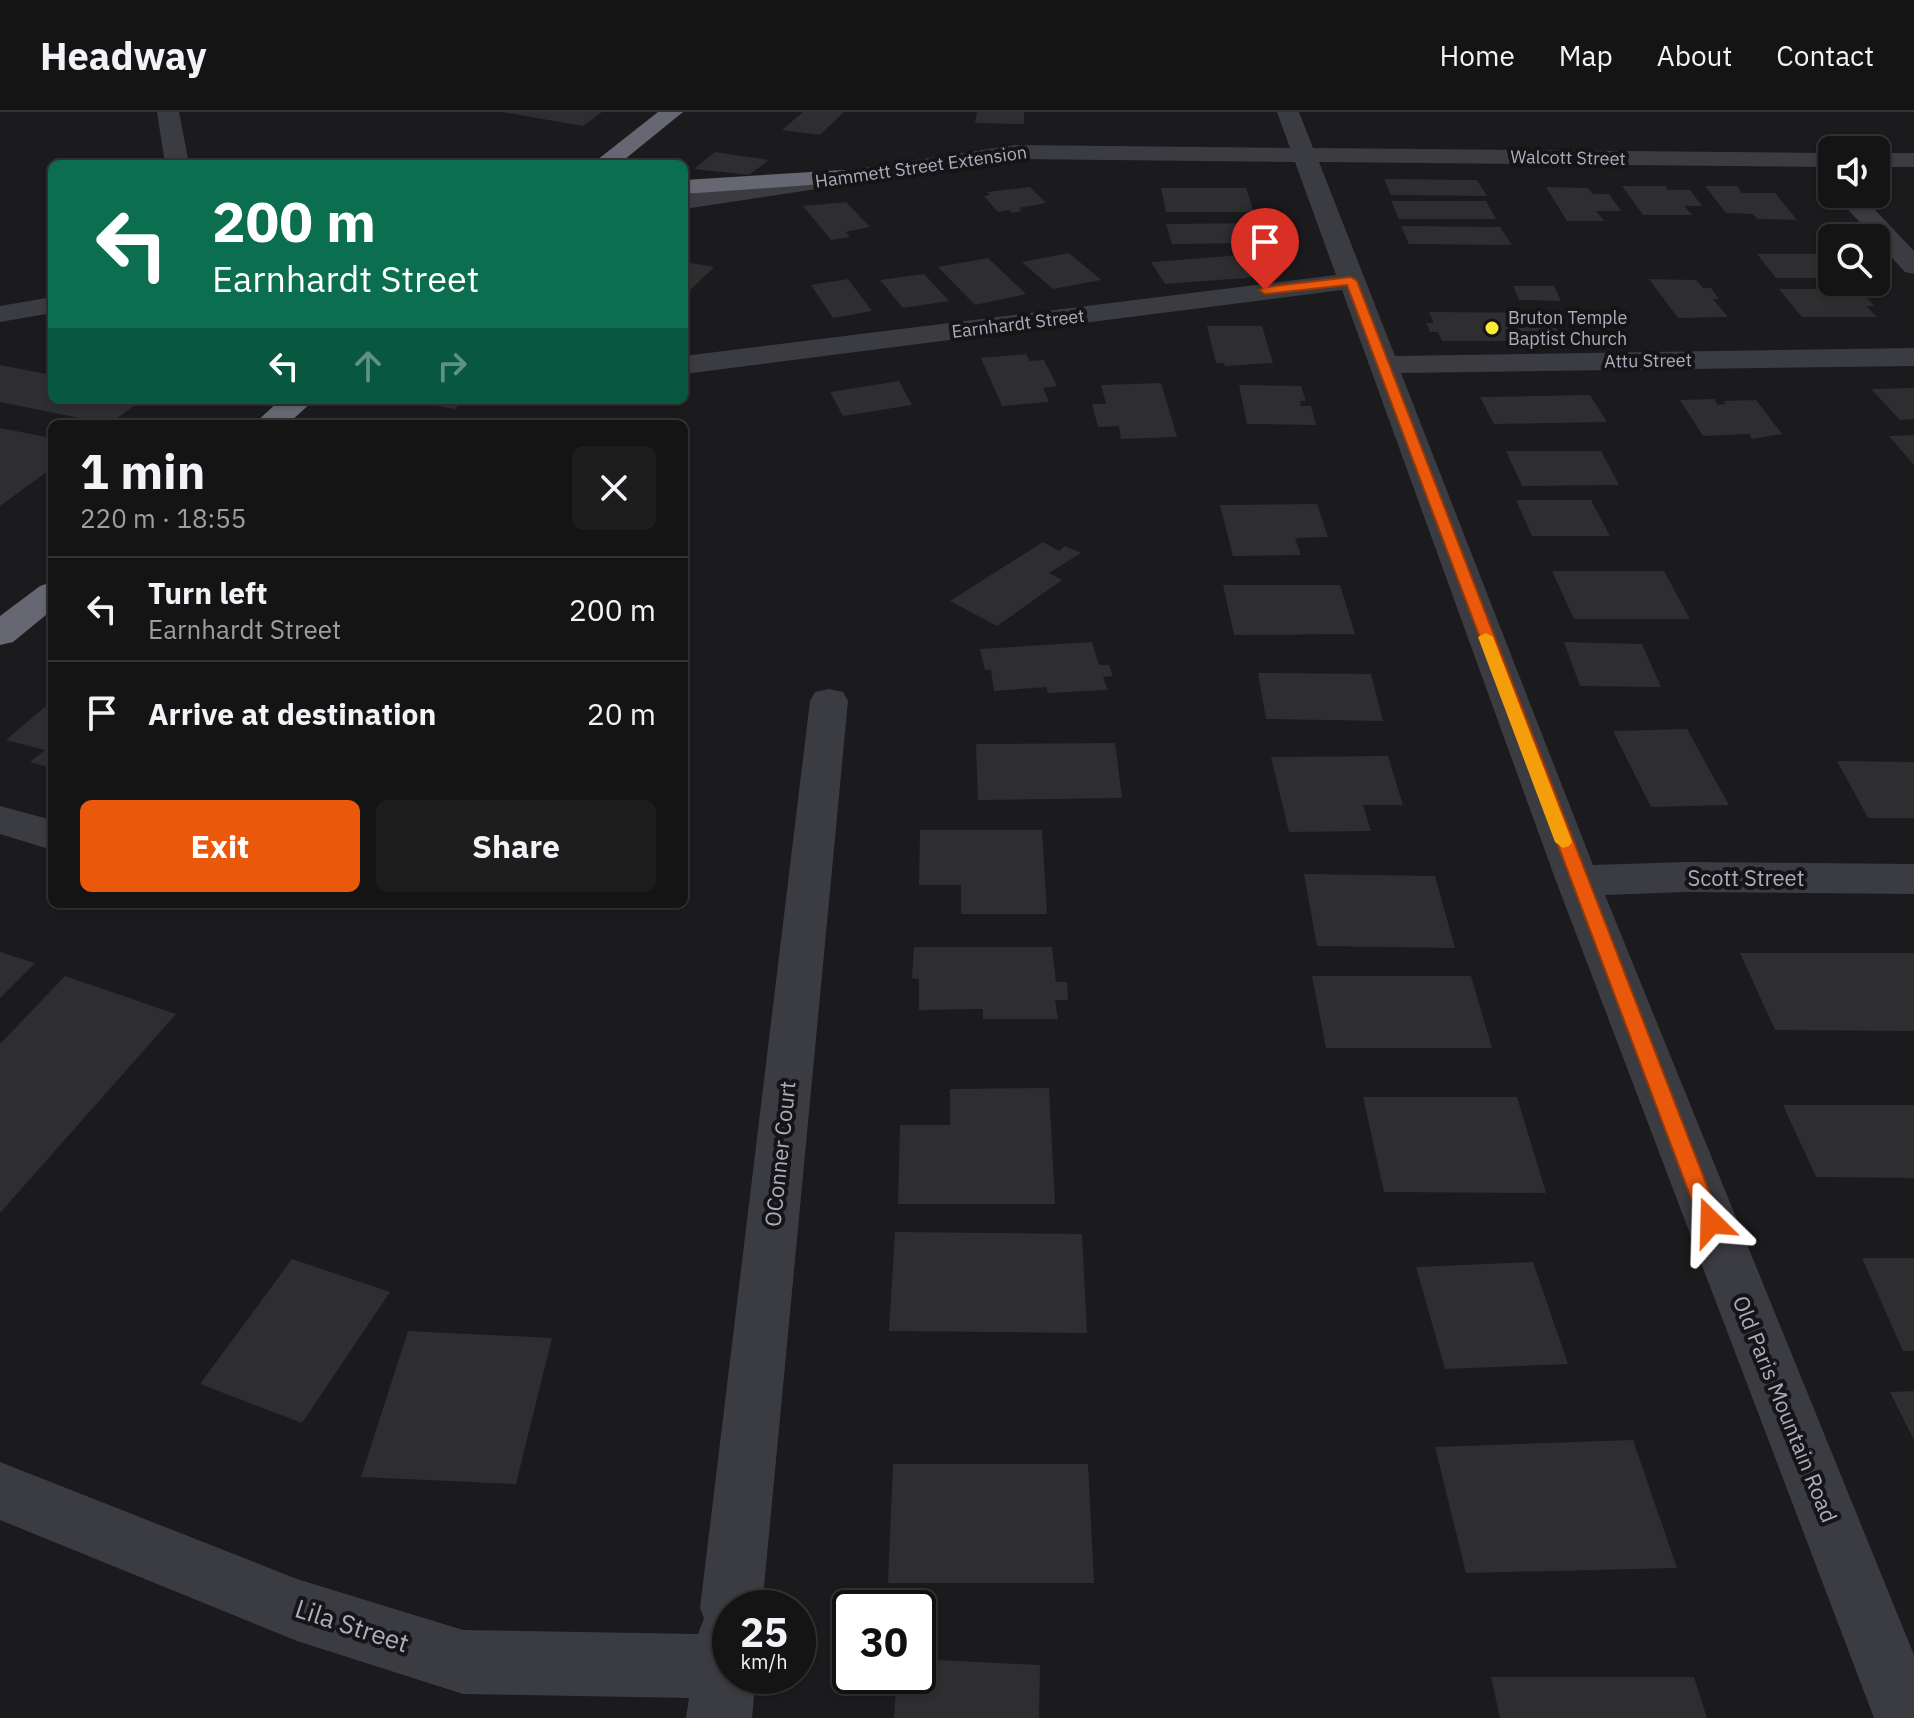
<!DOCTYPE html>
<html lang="en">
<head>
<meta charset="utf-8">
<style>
  body { margin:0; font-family:"IBM Plex Sans",sans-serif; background:#1d1d1e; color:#f1f3f6; height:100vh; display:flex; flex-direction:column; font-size:30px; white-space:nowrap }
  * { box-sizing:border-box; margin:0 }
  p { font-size:26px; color:#9d9ea0 }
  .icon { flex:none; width:44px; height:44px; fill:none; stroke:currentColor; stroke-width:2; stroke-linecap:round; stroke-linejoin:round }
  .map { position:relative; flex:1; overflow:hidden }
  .sheet { position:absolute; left:48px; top:308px; width:640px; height:488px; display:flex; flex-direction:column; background:#141415; border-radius:12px; box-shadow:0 2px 6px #0004,0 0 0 2px #333334 }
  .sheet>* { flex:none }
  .banner { position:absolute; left:48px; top:48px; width:640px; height:244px; border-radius:12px; box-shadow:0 2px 6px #0004,0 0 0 2px #333334; background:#0b6e4f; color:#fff; overflow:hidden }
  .tools { position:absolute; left:1818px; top:24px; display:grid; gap:16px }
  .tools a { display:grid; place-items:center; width:72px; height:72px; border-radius:12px; background:#141415; box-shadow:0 2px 6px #0004,0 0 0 2px #333334; font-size:40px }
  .speed { position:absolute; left:712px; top:1478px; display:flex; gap:16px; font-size:40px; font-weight:700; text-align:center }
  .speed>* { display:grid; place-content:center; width:104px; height:104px; border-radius:50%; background:#141415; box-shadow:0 2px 6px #0004,0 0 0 2px #333334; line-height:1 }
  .speed small { font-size:20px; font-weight:400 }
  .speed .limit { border:4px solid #111; border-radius:12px; background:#fff; color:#111 }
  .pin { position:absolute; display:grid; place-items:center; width:68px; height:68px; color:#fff; margin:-82px -34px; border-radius:50% 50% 50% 0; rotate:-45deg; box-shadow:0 0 8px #0007 }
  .pin .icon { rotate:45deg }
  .me { position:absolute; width:88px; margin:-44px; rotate:338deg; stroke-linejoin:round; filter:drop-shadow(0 0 6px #0008) }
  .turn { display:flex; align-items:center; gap:28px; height:168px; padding:0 32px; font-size:36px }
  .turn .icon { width:104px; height:104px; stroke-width:2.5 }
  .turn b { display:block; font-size:56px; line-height:68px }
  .lanes { display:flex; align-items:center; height:76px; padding:0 32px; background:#0003; justify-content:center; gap:40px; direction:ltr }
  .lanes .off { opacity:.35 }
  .round { display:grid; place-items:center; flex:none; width:84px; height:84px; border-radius:12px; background:#1d1d1e }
  .overview { display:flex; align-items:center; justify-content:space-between; height:136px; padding:0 32px }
  h1 { font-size:48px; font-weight:800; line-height:60px }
  .action { display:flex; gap:16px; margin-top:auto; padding:16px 32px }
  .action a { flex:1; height:92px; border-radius:12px; background:#ea580c; color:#fff; font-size:32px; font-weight:800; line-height:92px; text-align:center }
  .action a+a { background:#1d1d1e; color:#f1f3f6 }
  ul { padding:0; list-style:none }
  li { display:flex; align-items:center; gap:24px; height:104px; padding:0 32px; border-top:2px solid #333334 }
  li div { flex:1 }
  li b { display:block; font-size:30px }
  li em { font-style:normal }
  header { display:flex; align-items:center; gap:48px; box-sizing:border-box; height:112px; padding:0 40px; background:#141415; border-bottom:2px solid #333334 }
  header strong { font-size:38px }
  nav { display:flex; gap:44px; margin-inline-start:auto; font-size:28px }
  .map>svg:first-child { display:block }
</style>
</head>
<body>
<header>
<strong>Headway</strong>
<nav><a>Home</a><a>Map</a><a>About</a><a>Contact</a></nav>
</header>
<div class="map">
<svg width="1914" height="1606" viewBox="0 0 1914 1606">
  <rect width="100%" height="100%" fill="#1b1a1c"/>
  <!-- building -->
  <path fill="#2e2d30" d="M502 0H602L583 14Z
    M803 0H844L820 23 782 18Z
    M977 0H1024V12L975 11Z
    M715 40 769 48 749 63 694 57Z
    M1384 67 1477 68 1487 84 1391 83Z
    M1622 74H1665L1668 78H1690L1702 94H1684L1692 103H1643Z
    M1705 74H1737L1742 81H1775L1797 108 1757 107 1753 102 1726 101Z
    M1030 75 1046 91 1019 96 1022 99 1012 101 1009 98 998 100 984 84 990 83 987 80Z
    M1546 75 1588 76 1593 82H1609L1621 99H1596L1604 109H1567Z
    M1161 76H1246L1254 100H1166Z
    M1391 89H1486L1496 107H1399Z
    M846 90 870 115 845 120 850 125 831 128 803 94Z
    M1259 111 1266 131 1172 132 1166 112Z
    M1401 114 1500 115 1512 133 1409 132Z
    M1069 141 1101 168 1053 177 1022 150Z
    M1256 142 1271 164 1165 172 1151 150Z
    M1757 142H1832V166H1776Z
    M988 146 1026 182 975 193 938 155Z
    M684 150 714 155 684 184Z
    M924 162 949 189 903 196 880 168Z
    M848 167 872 199 833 206 811 173Z
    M1649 167 1696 168 1703 176H1711L1719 187H1713L1728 205 1678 206Z
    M1513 174H1554L1561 189 1519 188Z
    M1779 177H1860L1874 194H1866L1877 205H1802Z
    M1429 200 1548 201 1566 233 1525 232 1523 229H1442L1438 220H1430L1426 211H1434Z
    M1207 214H1262L1273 251 1225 254 1224 251H1216Z
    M1026 242 1030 249 1044 248 1057 274 1043 276 1049 290 1002 294 981 246Z
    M0 253 52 263V288H142L109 312 0 290Z
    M899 269 912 293 843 304 830 280Z
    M1161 271 1177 325 1121 327 1119 314 1098 315 1092 292H1106L1101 273Z
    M1239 273 1301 274 1306 289H1300L1301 294H1311L1316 313 1247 312Z
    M1914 276V307L1900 308 1871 277Z
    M1590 283 1607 310 1494 312 1480 285Z
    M1714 287 1718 293 1726 292 1723 289 1756 288 1782 322 1752 327 1749 322 1703 324 1680 288Z
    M422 288H464L455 297 419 291Z
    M0 316 52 326V356L0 394Z
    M1914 323V353L1889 324Z
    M1506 339H1601L1619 373 1522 374Z
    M1516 388H1591L1610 424H1532Z
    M1317 392 1328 425 1295 426 1301 443 1233 444 1220 393Z
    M1043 430 1059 439 1065 434 1081 441 1049 461 1062 468 997 514 950 489Z
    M1552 459H1664L1690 507H1574Z
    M1223 473H1340L1355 522 1234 523Z
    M1092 530 1099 553H1109L1113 564 1103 565 1108 578 1048 581 1046 575 994 579 991 558H985L980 537Z
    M1564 530 1642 532 1661 575 1580 574Z
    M1258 561 1371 562 1383 609 1266 607Z
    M52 589V656L30 650 45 638 6 628Z
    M1687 617 1729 693 1651 695 1613 619Z
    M1115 631 1122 686 978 688 976 632Z
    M1388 644 1403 693H1363L1371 719 1289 720 1271 645Z
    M1837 649 1914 650V706H1868Z
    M920 718H1042L1047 802H961V773H919Z
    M1304 762 1435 764 1455 836 1317 834Z
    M914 835H1052L1056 870H1067L1068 888H1055L1058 907H983V897L919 898V867L912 866Z
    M0 840 35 851 0 886Z
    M1740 841H1914V919L1775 918Z
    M65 864 176 902 0 1101V932Z
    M1312 864H1471L1492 936H1326Z
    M1049 976 1055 1092H898L900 1013H950V977Z
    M1363 985H1517L1546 1081 1384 1080Z
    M1783 993H1914V1066L1816 1065Z
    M895 1120 1082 1122 1087 1221 889 1219Z
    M1862 1146H1914V1239H1903Z
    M292 1147 390 1180 302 1311 200 1272Z
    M1533 1150 1568 1252 1445 1257 1416 1155Z
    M408 1219 552 1226 516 1372 361 1365Z
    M1914 1279V1328L1890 1280Z
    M1633 1328 1677 1456 1466 1461 1435 1335Z
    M893 1352H1088L1094 1471H888Z
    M918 1547 1040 1553 1039 1606H894L897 1564H918Z
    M1491 1565H1694L1707 1606H1500Z"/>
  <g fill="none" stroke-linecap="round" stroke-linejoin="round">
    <!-- minor -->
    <path fill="#3b3b42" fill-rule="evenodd" d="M157 0H179L189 52H165Z
      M1277 0H1299L1313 36 1832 41V55L1319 50 1395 244 1914 236V254L1401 261 1593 753 1685 750 1914 752V782L1685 780 1605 783 1914 1543V1606H1874L1556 769 1342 178 684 262V244L1336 163 1295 50 1016 47 684 97V83L1016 33 1290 36Z
      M1876 41H1914V55H1876Z
      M1834 82H1860L1914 139V162L1905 160Z
      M52 185V201L0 210V194Z
      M829 577 843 580 848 589 762 1496H730V1564H756L752 1606H686L689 1586 463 1582 297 1529 0 1408V1350L297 1467 463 1518 698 1522 704 1506 700 1496 810 589 815 580Z
      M0 694 52 708V738L0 722Z"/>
    <!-- highway -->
    <path fill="#666773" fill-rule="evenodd" d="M658 0H683L619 52H592Z
      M843 58 852 60 855 65 852 70 684 82V68Z
      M280 288H314L288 312H254Z
      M52 470V498L13 530 0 533V504L40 474Z"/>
  </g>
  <!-- route -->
  <path fill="#ea580c" stroke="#983908" stroke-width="2" d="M1351 165 1357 169 1721 1110 1718 1116 1711 1119 1703 1116 1700 1110 1347 173 1265 182 1259 178 1265 175Z"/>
  <!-- slow -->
  <path fill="#f59e0b" d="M1486 521 1493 525 1572 730 1569 734 1563 736 1555 730 1478 525Z"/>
  <!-- markers -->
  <circle fill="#fbeb33" stroke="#151517" stroke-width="3" cx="1492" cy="216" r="8"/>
  <g text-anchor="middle" stroke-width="8" stroke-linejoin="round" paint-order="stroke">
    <!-- far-street labels -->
    <g font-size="18" fill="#acadbc" stroke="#151517">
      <text transform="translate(1568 46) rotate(1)" y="6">Walcott Street</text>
      <text transform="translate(921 55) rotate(-8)" y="6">Hammett Street Extension</text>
      <text transform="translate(1018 212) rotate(-7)" y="6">Earnhardt Street</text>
      <text transform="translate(1648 249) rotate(-1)" y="6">Attu Street</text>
    </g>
    <!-- far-poi labels -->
    <g font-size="18" fill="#acadbc" stroke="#151517" text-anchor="start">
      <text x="1508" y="212">Bruton Temple<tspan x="1508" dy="21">Baptist Church</tspan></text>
    </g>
    <!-- street labels -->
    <g font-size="22" fill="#acadbc" stroke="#151517">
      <text x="1746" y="774">Scott Street</text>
      <text transform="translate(780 1042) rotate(-84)" y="8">OConner Court</text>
      <text transform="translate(1785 1297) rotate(68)" y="8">Old Paris Mountain Road</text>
    </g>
    <!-- near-street labels -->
    <g font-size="26" fill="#acadbc" stroke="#151517">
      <text transform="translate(352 1514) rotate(18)" y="9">Lila Street</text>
    </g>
  </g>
</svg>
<div class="tools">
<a><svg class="icon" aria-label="sound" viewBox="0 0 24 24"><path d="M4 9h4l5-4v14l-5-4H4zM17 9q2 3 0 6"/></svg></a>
<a><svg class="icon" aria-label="search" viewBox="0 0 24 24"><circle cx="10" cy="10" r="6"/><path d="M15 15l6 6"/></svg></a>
</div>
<div class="speed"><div>25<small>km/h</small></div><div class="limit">30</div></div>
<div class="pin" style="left:1265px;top:178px;background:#d93025"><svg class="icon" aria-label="arrive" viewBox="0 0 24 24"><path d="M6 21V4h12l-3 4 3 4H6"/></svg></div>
<svg class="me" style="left:1711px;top:1110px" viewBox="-20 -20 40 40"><path d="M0-17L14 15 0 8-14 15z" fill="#ea580c" stroke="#fff" stroke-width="4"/></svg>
<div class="banner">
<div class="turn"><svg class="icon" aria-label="left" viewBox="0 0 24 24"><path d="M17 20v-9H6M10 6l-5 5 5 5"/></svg><div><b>200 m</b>Earnhardt Street</div></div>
<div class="lanes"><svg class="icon" aria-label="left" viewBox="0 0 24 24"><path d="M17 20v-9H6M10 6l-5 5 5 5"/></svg><svg class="icon off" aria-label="ahead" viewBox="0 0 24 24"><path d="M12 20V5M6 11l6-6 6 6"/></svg><svg class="icon off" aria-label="right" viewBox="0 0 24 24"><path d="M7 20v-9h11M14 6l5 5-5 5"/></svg></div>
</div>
<section class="sheet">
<div class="overview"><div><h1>1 min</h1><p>220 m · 18:55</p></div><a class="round"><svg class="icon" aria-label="close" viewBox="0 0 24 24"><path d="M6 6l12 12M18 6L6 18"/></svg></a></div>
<ul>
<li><svg class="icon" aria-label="left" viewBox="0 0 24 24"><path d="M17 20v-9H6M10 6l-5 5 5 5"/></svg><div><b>Turn left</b><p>Earnhardt Street</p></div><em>200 m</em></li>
<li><svg class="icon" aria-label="arrive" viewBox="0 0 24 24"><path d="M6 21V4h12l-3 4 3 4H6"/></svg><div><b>Arrive at destination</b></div><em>20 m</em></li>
</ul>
<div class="action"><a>Exit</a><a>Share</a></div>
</section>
</div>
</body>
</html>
